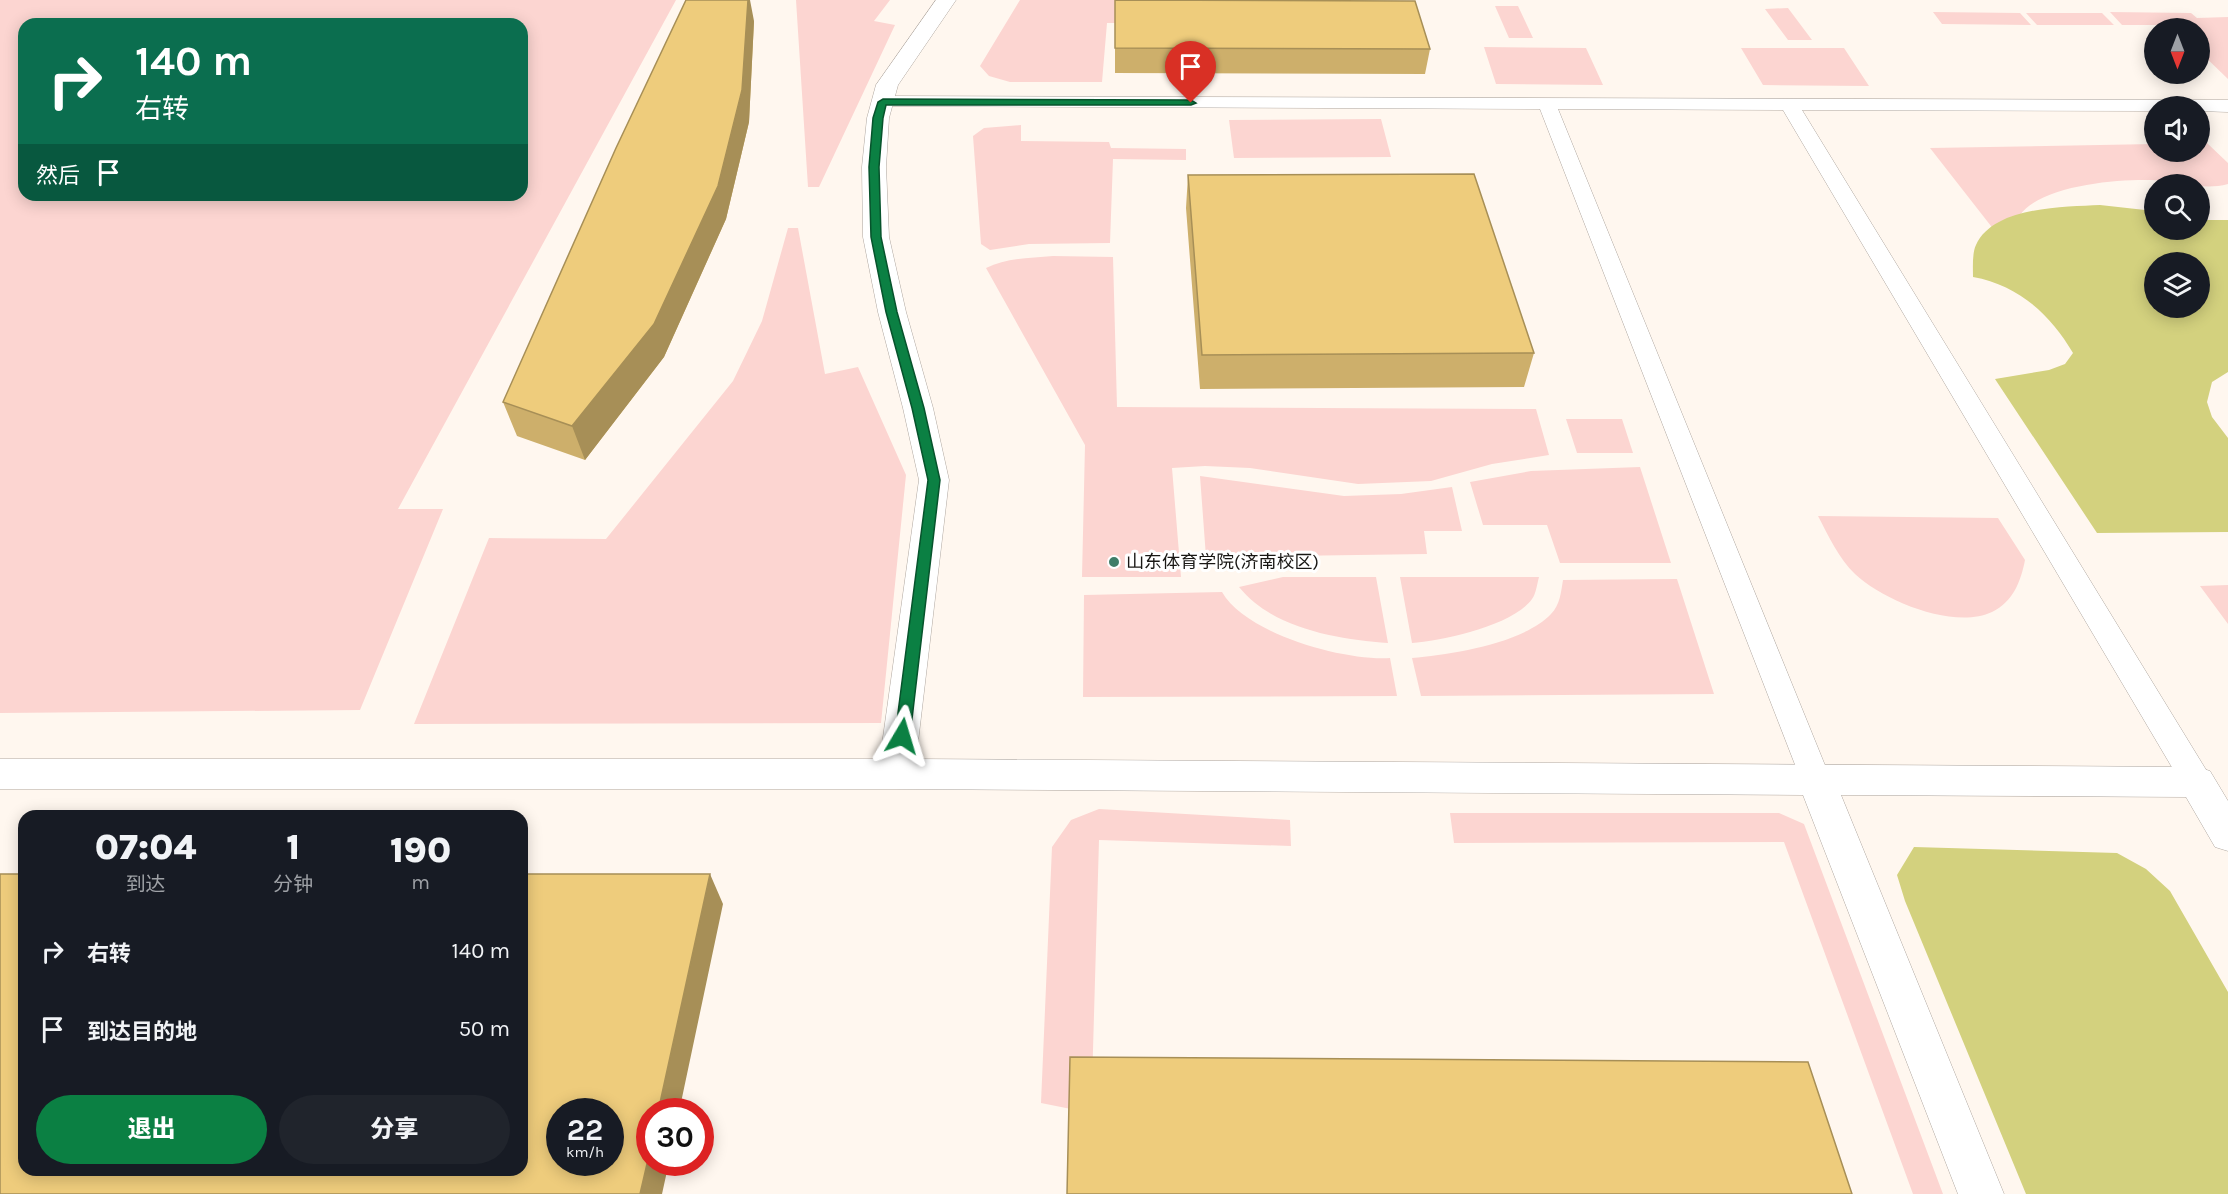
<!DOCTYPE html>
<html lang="zh">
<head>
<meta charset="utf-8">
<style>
  body { margin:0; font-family:Karla,"Noto Sans SC",sans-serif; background:#20242c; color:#f1f3f6; height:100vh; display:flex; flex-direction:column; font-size:22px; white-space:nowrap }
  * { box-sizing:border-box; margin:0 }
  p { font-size:20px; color:#9ea1a6 }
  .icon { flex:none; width:33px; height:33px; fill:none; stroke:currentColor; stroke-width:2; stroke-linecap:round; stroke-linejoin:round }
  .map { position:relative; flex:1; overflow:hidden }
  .side { position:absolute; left:18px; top:810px; width:510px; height:366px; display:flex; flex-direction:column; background:#171b24; border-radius:18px; box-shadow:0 3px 15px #0003 }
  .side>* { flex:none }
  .guide { position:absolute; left:18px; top:18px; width:510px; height:183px; border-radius:18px; box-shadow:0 3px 15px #0003; background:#0b6e4f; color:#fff; overflow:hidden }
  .needle { width:39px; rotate:180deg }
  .tools { position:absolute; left:2144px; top:18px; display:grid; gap:12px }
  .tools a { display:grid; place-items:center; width:66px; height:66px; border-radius:50%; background:#171b24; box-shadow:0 3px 15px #0003; font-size:30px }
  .speed { position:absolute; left:546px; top:1098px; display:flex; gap:12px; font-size:30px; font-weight:700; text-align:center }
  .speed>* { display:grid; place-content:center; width:78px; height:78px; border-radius:50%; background:#171b24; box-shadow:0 3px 15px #0003; line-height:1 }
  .speed small { font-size:15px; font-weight:400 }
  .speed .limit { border:9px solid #d22; background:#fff; color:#111 }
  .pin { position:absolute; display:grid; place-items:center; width:51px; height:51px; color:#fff; margin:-62px -26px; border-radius:50% 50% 50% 0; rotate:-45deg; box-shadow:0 0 6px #0007 }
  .pin .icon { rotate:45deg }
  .me { position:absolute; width:66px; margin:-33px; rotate:7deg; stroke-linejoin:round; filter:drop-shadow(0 0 4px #0008) }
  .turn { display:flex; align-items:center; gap:21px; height:126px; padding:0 18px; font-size:27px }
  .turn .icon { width:78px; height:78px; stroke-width:2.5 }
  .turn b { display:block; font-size:42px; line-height:51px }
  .then { display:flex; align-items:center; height:57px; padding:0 18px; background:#0003; gap:12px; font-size:22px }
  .eta { display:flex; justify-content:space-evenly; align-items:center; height:102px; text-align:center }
  .eta b { font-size:36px; font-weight:800; line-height:42px }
  .action { display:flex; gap:12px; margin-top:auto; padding:12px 18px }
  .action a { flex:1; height:69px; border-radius:36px; background:#0b8043; color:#fff; font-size:24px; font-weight:800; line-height:69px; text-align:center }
  .action a+a { background:#20242c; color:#f1f3f6 }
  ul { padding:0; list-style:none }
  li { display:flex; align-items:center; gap:18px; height:78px; padding:0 18px }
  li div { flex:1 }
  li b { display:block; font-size:22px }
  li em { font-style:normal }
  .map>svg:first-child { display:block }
</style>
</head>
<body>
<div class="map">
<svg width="2228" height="1194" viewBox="0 0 2228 1194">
  <rect width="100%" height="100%" fill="#fff7ef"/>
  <!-- green -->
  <path fill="#fcd5d1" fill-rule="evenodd" d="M0 0H676L398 509H443L360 710 0 713ZM24 24H522V195H24Z
    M796 0H890L874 21 895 25 819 187H808Z
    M1020 0H1168V23H1107L1102 82H1010L989 76 980 66Z
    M1495 6H1518L1533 38H1509Z
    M1788 8 1812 40H1788L1765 9Z
    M1933 12 2020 13 2031 25 1942 24Z
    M2110 12 2191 13 2197 18 2228 17V79L2199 51V28H2175L2172 25H2122Z
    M2026 13H2102L2114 25H2037Z
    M1484 47 1586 48 1603 85 1496 84Z
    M1741 48H1844L1869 86 1763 85Z
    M1381 119 1391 157 1234 158 1229 120Z
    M1021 125V141L1109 142 1111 148 1186 149V160L1113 159 1110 243 1029 244 990 250 981 244 973 136 984 128Z
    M2199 143H2207L2228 163V184C2202 191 2179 181 2151 180 2117 179 2042 185 2020 215 2014 223 2010 235 2005 244L1930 148 2154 144V152H2199Z
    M788 228H798L825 374 858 367 906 475 881 723 414 724 489 538 606 539 733 381 762 321Z
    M1053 256 1113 257 1117 407 1536 409 1549 455 1492 464 1431 481 1358 484 1250 468 1205 466 1172 468 1181 577H1082L1085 445 986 268C1006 258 1030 258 1053 256Z
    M1566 419H1622L1633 453H1577Z
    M1640 467 1671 563H1560L1547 525H1483L1470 482 1531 471Z
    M1200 476 1344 496 1401 494 1452 487 1462 531H1424L1427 554 1206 557Z
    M1818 516 1998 518 2025 560C2021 581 2013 602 1992 612 1954 630 1884 601 1855 574 1839 559 1828 535 1818 516Z
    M1283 577H1376L1388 643C1337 639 1273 629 1239 587Z
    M1400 577H1539C1537 584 1536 594 1532 599 1514 625 1442 641 1412 643Z
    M1677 579 1714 694 1421 696 1412 658C1452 654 1522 644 1551 614 1560 605 1561 592 1563 580Z
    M2228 585V624L2200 586Z
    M1222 592C1246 634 1344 661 1390 658L1397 696 1083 697 1084 595Z
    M1099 809 1290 820 1291 846 1099 840 1092 1085 1071 1109 1041 1103 1052 847 1071 820Z
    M1450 813H1779L1804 824 1943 1194H1913L1784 842 1454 843Z"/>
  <!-- water -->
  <path fill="#d3d17e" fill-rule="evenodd" d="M2100 205 2154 211V230H2199V220H2228V372L2212 382 2207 402 2212 417 2228 438V532L2097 533 1995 379 2049 370 2065 364 2073 353C2050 314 2018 285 1973 277 1973 268 1972 253 1976 245 1994 206 2064 207 2100 205ZM2154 262H2199V308H2154Z
    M1914 847 2117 853 2146 869 2170 891 2228 992V1194H2026L1905 901 1897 875Z"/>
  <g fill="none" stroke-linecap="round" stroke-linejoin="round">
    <defs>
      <path id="lane" d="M883 96 2228 100V112L2199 111V106H2154V111L1802 110 2208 773 2212 782 2208 791 2197 795 2186 791 1783 110 1558 109 1831 780 1827 789 1816 793 1805 789 1801 780 1540 109 876 106 874 102 876 98Z"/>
      <path id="street" d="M936 0H956L898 85 889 118 886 167 889 237 906 312 933 408 949 480 916 759 2197 767 2210 771 2228 801V851L2215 847 2186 797 1841 795 2004 1194H1958L1803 795 896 789H0V759H880L919 480 903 408 878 312 863 237 862 167 867 118 876 85Z"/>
    </defs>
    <!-- lane casing -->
    <use href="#lane" stroke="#afa7a0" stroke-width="1"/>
    <!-- street casing -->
    <use href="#street" stroke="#afa7a0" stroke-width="1"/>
    <!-- lane -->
    <use href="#lane" fill="#fff" fill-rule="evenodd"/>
    <!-- street -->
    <use href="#street" fill="#fff" fill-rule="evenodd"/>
  </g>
  <!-- wall -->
  <path fill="#cdaf6b" d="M1115 0 1430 49 1425 74 1115 73Z
    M754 21 749 122 726 219 664 357 585 460 517 436 503 402Z
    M1188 175 1534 353 1524 387 1200 389 1186 208Z"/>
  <!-- shaded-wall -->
  <path fill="#a78f57" d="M748 0H750L754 21 749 122 726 219 664 357 585 460 572 426Z
    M710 874 723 904 679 1112H658Z
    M650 1151V1162H669L662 1194H640Z"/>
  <!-- building -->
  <path fill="#eecc7c" stroke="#a78f57" stroke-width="1.5" fill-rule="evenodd" d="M686 0H748L742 90 718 186 654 324 572 426 503 402 616 148Z
    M1115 0 1415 1 1430 49 1115 48Z
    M1474 174 1534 353 1202 355 1188 175Z
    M0 874H24V1170H522V874H710L658 1112H650V1151L640 1194H0ZM560 1112H610V1162H560Z
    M1070 1057 1808 1062 1852 1194H1067Z"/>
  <!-- route -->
  <path fill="#0b8043" stroke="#07532c" stroke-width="1.5" d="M883 99 1191 100 1196 103 1191 105H886L883 118 879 167 881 237 897 312 924 408 940 480 910 736 907 740H897L895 736 928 480 912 408 886 312 871 237 869 167 873 118 878 102Z"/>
  <!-- markers -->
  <circle fill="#3f7d68" stroke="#fff" stroke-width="2" cx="1114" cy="562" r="6"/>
  <g text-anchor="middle" stroke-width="6" stroke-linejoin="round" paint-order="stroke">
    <!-- poi labels -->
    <g font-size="18" fill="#191714" stroke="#fff" text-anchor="start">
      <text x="1126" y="568">山东体育学院(济南校区)</text>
    </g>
  </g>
</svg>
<div class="tools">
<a><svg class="needle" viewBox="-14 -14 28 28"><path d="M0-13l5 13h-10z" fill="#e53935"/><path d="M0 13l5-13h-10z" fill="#9ea1a6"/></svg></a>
<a><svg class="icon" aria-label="sound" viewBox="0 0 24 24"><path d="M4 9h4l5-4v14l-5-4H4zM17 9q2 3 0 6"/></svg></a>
<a><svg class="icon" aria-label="search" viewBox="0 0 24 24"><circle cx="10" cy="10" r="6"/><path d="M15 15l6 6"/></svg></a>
<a><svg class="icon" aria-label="layers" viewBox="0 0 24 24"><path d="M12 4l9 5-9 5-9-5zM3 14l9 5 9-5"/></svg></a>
</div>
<div class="speed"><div>22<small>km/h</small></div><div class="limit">30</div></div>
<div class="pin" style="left:1191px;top:103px;background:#d93025"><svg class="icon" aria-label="arrive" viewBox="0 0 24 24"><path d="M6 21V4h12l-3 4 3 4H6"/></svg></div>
<svg class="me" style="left:902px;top:736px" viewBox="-20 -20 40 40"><path d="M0-17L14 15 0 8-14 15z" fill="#0b8043" stroke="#fff" stroke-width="4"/></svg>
<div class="guide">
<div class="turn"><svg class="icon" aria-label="right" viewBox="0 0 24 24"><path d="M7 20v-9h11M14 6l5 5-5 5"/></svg><div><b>140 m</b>右转</div></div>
<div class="then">然后<svg class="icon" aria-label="arrive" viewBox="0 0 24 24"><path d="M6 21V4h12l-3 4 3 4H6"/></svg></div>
</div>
<section class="side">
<div class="eta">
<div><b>07:04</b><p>到达</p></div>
<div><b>1</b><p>分钟</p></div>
<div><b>190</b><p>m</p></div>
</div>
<ul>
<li><svg class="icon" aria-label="right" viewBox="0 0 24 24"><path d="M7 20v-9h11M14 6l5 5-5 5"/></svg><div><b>右转</b></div><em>140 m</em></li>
<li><svg class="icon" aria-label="arrive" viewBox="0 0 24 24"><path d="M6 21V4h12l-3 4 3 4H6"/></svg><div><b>到达目的地</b></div><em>50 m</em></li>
</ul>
<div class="action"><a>退出</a><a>分享</a></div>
</section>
</div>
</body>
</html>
